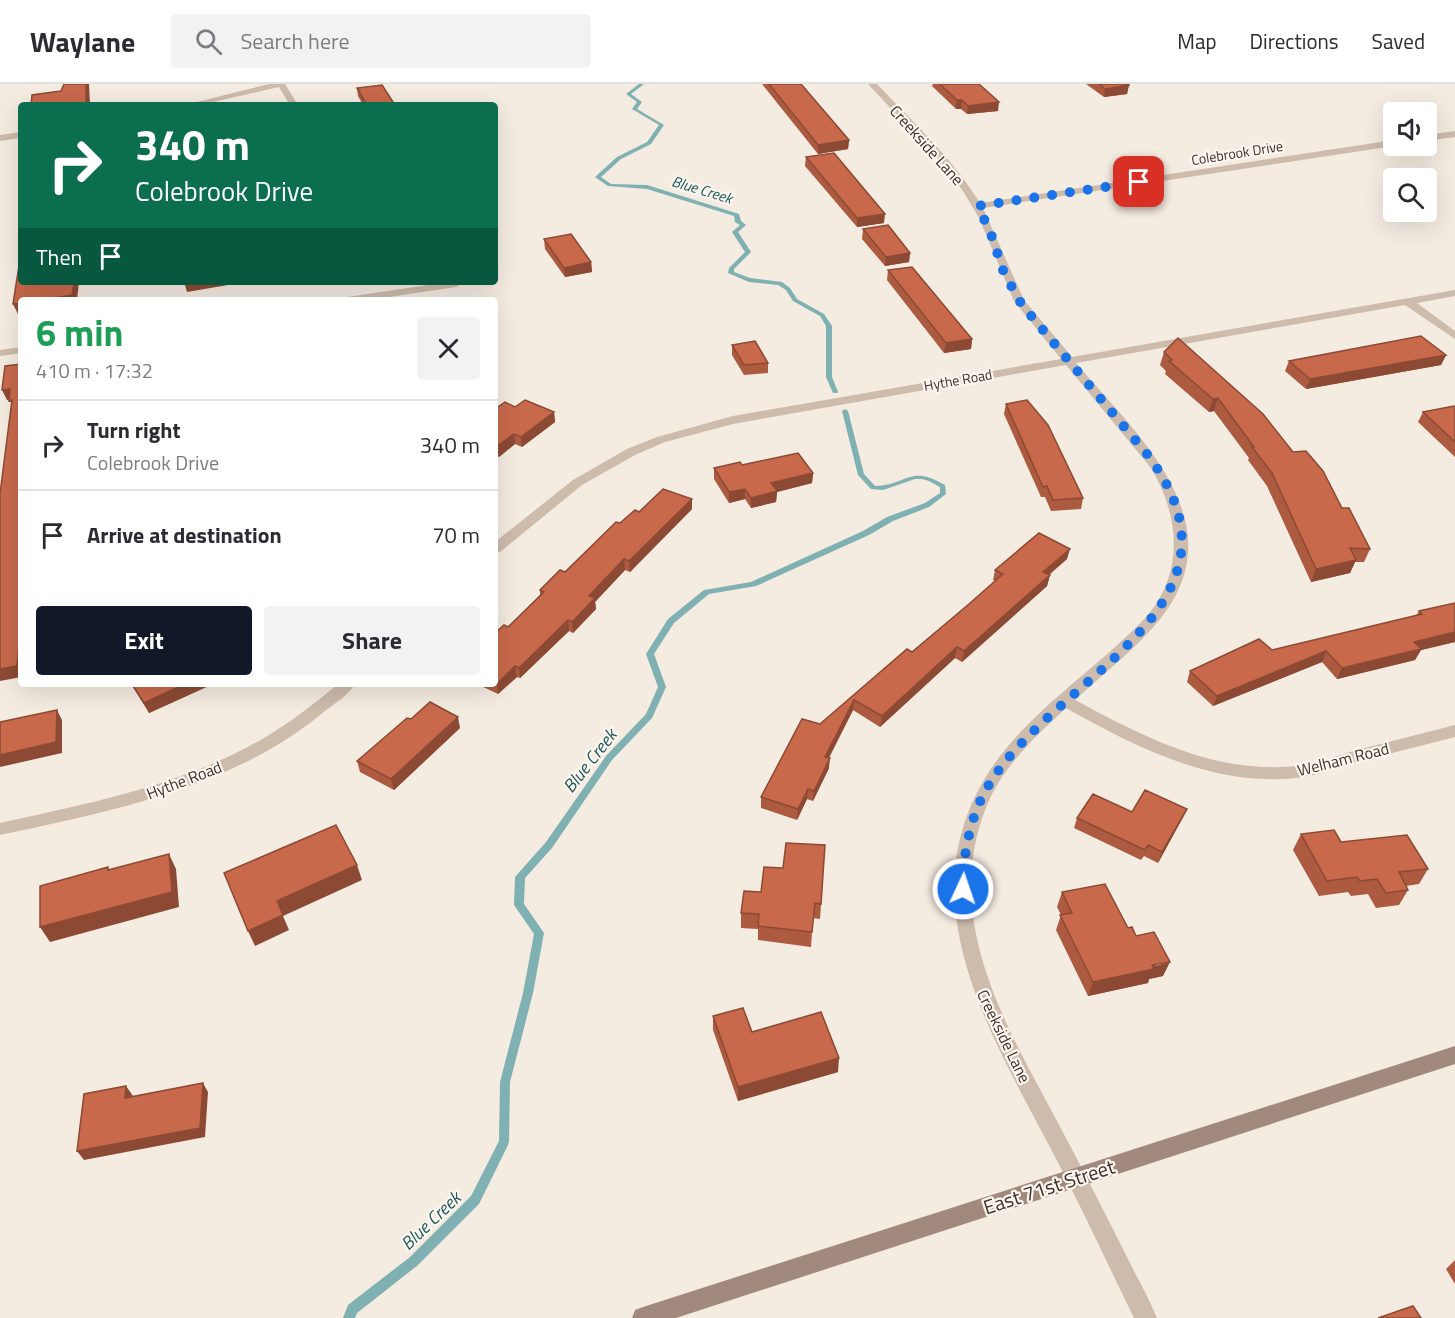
<!DOCTYPE html>
<html lang="en">
<head>
<meta charset="utf-8">
<style>
  body { margin:0; font-family:"Titillium Web",sans-serif; background:#f2f2f3; color:#2b2b33; height:100vh; display:flex; flex-direction:column; font-size:22px; white-space:nowrap }
  * { box-sizing:border-box; margin:0 }
  p { font-size:20px; color:#7c7c81 }
  .icon { flex:none; width:33px; height:33px; fill:none; stroke:currentColor; stroke-width:2; stroke-linecap:round; stroke-linejoin:round }
  .map { position:relative; flex:1; overflow:hidden }
  .drawer { position:absolute; left:18px; top:213px; width:480px; height:390px; display:flex; flex-direction:column; background:#fff; border-radius:6px; box-shadow:0 6px 24px #0002 }
  .drawer>* { flex:none }
  .banner { position:absolute; left:18px; top:18px; width:480px; height:183px; border-radius:6px; box-shadow:0 6px 24px #0002; background:#0b6e4f; color:#fff; overflow:hidden }
  .tools { position:absolute; left:1383px; top:18px; display:grid; gap:12px }
  .tools a { display:grid; place-items:center; width:54px; height:54px; border-radius:6px; background:#fff; box-shadow:0 6px 24px #0002; font-size:30px }
  .pin { position:absolute; display:grid; place-items:center; width:51px; height:51px; color:#fff; margin:-26px; border-radius:12px; box-shadow:0 3px 9px #0006 }
  .me { position:absolute; width:66px; margin:-33px; rotate:3deg; stroke-linejoin:round; filter:drop-shadow(0 0 4px #0008) }
  .turn { display:flex; align-items:center; gap:21px; height:126px; padding:0 18px; font-size:27px }
  .turn .icon { width:78px; height:78px; stroke-width:2.5 }
  .turn b { display:block; font-size:42px; line-height:51px }
  .then { display:flex; align-items:center; height:57px; padding:0 18px; background:#0003; gap:12px; font-size:22px }
  .round { display:grid; place-items:center; flex:none; width:63px; height:63px; border-radius:6px; background:#f2f2f3 }
  .headline { display:flex; align-items:center; justify-content:space-between; height:102px; padding:0 18px }
  h1 { font-size:36px; font-weight:700; line-height:45px; color:#1e9e55 }
  .cta { display:flex; gap:12px; margin-top:auto; padding:12px 18px }
  .cta a { flex:1; height:69px; border-radius:6px; background:#111827; color:#fff; font-size:24px; font-weight:700; line-height:69px; text-align:center }
  .cta a+a { background:#f2f2f3; color:#2b2b33 }
  ul { padding:0; list-style:none }
  li { display:flex; align-items:center; gap:18px; height:90px; padding:0 18px; border-top:2px solid #e1e1e2 }
  li div { flex:1 }
  li b { display:block; font-size:22px }
  li em { font-style:normal }
  header { display:flex; align-items:center; gap:36px; box-sizing:border-box; height:84px; padding:0 30px; background:#fff; border-bottom:2px solid #e1e1e2 }
  header strong { font-size:28px }
  nav { display:flex; gap:33px; margin-inline-start:auto; font-size:21px }
  .search { width:420px; height:54px; background:#f2f2f3; display:flex; align-items:center; gap:15px; box-sizing:border-box; padding:0 21px; border-radius:6px; color:#7c7c81; font-size:22px }
  .map>svg:first-child { display:block }
</style>
</head>
<body>
<header>
<strong>Waylane</strong>
<div class="search"><svg class="icon" aria-label="search" viewBox="0 0 24 24"><circle cx="10" cy="10" r="6"/><path d="M15 15l6 6"/></svg>Search here</div>
<nav><a>Map</a><a>Directions</a><a>Saved</a></nav>
</header>
<div class="map">
<svg width="1455" height="1234" viewBox="0 0 1455 1234">
  <rect width="100%" height="100%" fill="#f4ebe1"/>
  <g fill="none" stroke-linecap="round" stroke-linejoin="round">
    <!-- stream -->
    <path fill="#7fb0b2" fill-rule="evenodd" d="M639 0H644L631 10 642 18 637 25 664 41 651 60 621 75 601 93 611 100 647 101 739 130 741 137 746 141 738 148 751 168 734 185V188L750 194 782 198 790 204 797 215 824 230 832 242V293L838 308 837 309H833L826 293V242L820 232 793 217 786 206 778 201 749 198 728 189 729 184 745 168 732 148 740 141 735 138 734 132 647 105 608 102 595 93 617 73 647 58 659 41 632 25 637 18 626 10Z
      M845 325 848 327 864 390 875 402C908 401 909 380 945 401L946 410 929 423 893 437 869 451 756 502 709 510 674 539 654 570 666 603 652 634 612 676 552 764 525 794 524 820 544 849 533 909 510 998 509 1057 508 1061 479 1120 418 1181 357 1229 355 1234H343L348 1221 410 1173 471 1112 499 1057 500 998 523 909 534 850 514 821 515 793 546 758 606 672 646 630 658 603 646 570 668 535 704 506 751 498 863 447 887 433 925 419 940 409V403L929 397 922 395H915L883 406 871 405 858 391 842 327Z"/>
    <!-- minor -->
    <path fill="#cdbbac" fill-rule="evenodd" d="M269 0H285L298 21H290L279 3 200 21H185Z
      M868 0H877C913 38 952 74 980 119L1394 56V62L983 124 1024 216 1072 273 1455 206V212L1417 219 1455 247V255L1405 221 1076 279C1136 350 1237 437 1161 534 1137 564 1104 589 1075 616 1146 654 1220 693 1304 681 1321 678 1337 672 1353 667 1387 658 1421 650 1455 641V653C1421 662 1387 670 1353 679 1336 684 1321 690 1304 693 1218 705 1139 665 1066 624 1039 649 1009 677 992 710 936 827 1004 938 1058 1039 1081 1082 1103 1125 1125 1169 1135 1190 1148 1212 1157 1234H1134C1107 1179 1081 1122 1052 1067 992 952 907 819 987 691 1027 627 1097 586 1148 531 1185 486 1179 431 1151 384L1066 281 733 340 665 358 635 371 582 401 500 468 495 469V458L573 396 627 365 657 353 733 332 1061 275 1014 217 979 134 963 107 939 76Z
      M1455 47V53L1426 57V51Z
      M21 48V54L0 57V51Z
      M448 198 461 200 456 203 369 216H342L347 213Z
      M21 263V269L0 272V266Z
      M338 600H355C349 611 335 619 325 627 235 703 112 727 0 751V739C90 719 184 701 264 654 291 638 315 619 338 600Z"/>
    <!-- secondary -->
    <path fill="#a18a7d" fill-rule="evenodd" d="M1455 962V980L676 1234H632L635 1226 643 1223Z"/>
  </g>
  <!-- wall -->
  <path fill="#ac5a40" d="M762 0H801L849 56 848 65 818 70Z
    M933 0H979L998 27 967 30 961 25H956L932 2Z
    M1086 0H1129L1127 10 1104 13Z
    M357 4 395 21H363L358 12Z
    M806 73 884 139 857 143 805 82Z
    M863 145 910 169 909 178 885 182 862 155Z
    M544 155 591 178 592 188 565 193 545 165Z
    M888 186 972 255 971 265 944 269 887 196Z
    M732 261 768 279V289L744 291 732 271Z
    M1164 268 1293 368 1342 424 1370 465 1364 478H1355L1350 489 1311 498 1267 402 1248 376 1249 374 1214 327 1209 328 1165 290 1166 287 1160 281Z
    M1446 271 1441 281 1306 305 1285 287 1289 277Z
    M1006 320 1083 414 1081 425 1051 427 1045 413H1041L1004 330Z
    M515 323 554 328 555 338 522 363 515 360 499 373 495 371V325Z
    M1455 323V373L1418 338 1423 328Z
    M742 381 813 389 812 399 777 408 776 418 751 424 745 415 729 419 714 395V384Z
    M692 415V425L630 488 625 486 595 518 596 525 573 549 569 547 520 594 517 593 498 610 477 600H495V549L508 543 540 511V506L565 488 620 439Z
    M1067 475 1049 491H1050L1047 502 962 578 955 574 880 643 853 626 829 674V684L813 717 807 715 797 736 761 724V713L820 640 912 568 969 520 995 497 993 496 995 486Z
    M1455 519V558L1421 566 1415 576 1337 595 1322 578 1213 622 1187 598 1190 587 1272 566 1416 532 1419 527Z
    M131 600H213L149 629Z
    M460 644 394 706 360 688 357 677Z
    M1187 725 1182 735 1158 779 1144 772 1141 776 1074 744 1077 734Z
    M1301 750 1341 758 1428 785 1419 800 1406 802 1408 806 1399 821 1376 824 1368 810 1351 812 1348 808 1319 812 1293 766Z
    M825 761 820 835 813 834 811 863 758 856V845L741 844V829L783 784Z
    M1062 808 1128 844 1136 852 1163 892 1149 895 1148 899 1088 912 1056 846 1061 831 1057 823Z
    M713 932 752 948 838 988 738 1017 713 946Z
    M1455 1176V1200L1446 1185Z"/>
  <!-- shaded-wall -->
  <path fill="#8c4a34" d="M86 0H89L90 21H86Z
    M1129 1 1127 10 1104 13 1105 5Z
    M957 16H962L961 25H956Z
    M999 18 998 27 967 30 968 22Z
    M849 56 848 65 818 70V61Z
    M885 130 884 139 857 143V134Z
    M910 169 909 178 885 182 886 173Z
    M591 178 592 188 565 193 564 184Z
    M74 198H79L77 216H42Z
    M184 198H228V201L187 208Z
    M21 219V230H18L13 220Z
    M972 255 971 265 944 269 946 259Z
    M1446 271 1441 281 1306 305 1310 295Z
    M10 305 15 315 7 316 2 306Z
    M1218 314 1214 327 1209 328 1213 315Z
    M554 328 555 338 522 363 521 353Z
    M514 350 515 360 499 373 497 362Z
    M813 389 812 399 777 408 776 418 751 424V414L771 399Z
    M745 405V415L729 419V408Z
    M692 415V425L630 488 629 477Z
    M1070 465 1067 475 1040 498 1043 488Z
    M624 475 625 486 595 518 596 525 573 549 572 538 589 512Z
    M1356 476 1350 489 1311 498 1316 485Z
    M1050 491 1047 502 962 578 964 567Z
    M568 536 569 547 520 594 519 584Z
    M21 540V593L0 597V585Z
    M1455 548V558L1421 566 1415 576 1337 595 1342 584 1414 558Z
    M957 563 955 574 880 643 882 632Z
    M1326 567 1322 578 1213 622 1217 612Z
    M515 582 517 593 498 610 497 600Z
    M185 600H213L149 629 144 619Z
    M854 616 853 626 824 683 825 673Z
    M57 626 62 636V669L0 683V671Z
    M458 633 460 644 394 706 391 695Z
    M830 674 829 684 813 717 814 707Z
    M808 705 807 715 797 736 798 725Z
    M1187 725 1182 735 1158 779 1162 768Z
    M169 770 176 785 179 823 50 858 40 843Z
    M357 781 362 796 283 832 289 846 255 862 248 847 277 817Z
    M1170 878 1163 892 1149 895 1148 899 1088 912 1093 898Z
    M839 974 838 988 738 1017V1003Z
    M203 999 208 1008 205 1053 84 1076 77 1067Z
    M126 1002 133 1012 125 1014Z"/>
  <!-- building -->
  <path fill="#c8694b" stroke="#8c4a34" stroke-width="1.5" d="M64 0H86V21H31L32 11 61 7Z
    M769 0H801L849 56 818 61Z
    M940 0H979L999 18 968 22 962 16H957Z
    M1099 0H1129V1L1105 5Z
    M382 1 395 21H367L357 4Z
    M834 69 885 130 857 134 806 73Z
    M888 141 910 169 886 173 863 145Z
    M571 150 591 178 564 184 544 155Z
    M21 169V198H74L72 211 42 216H21V219L13 220Z
    M912 183 972 255 946 259 888 186Z
    M1421 252 1446 271 1310 295 1289 277Z
    M1178 254 1263 330 1293 368 1306 367 1323 387 1342 424H1349L1370 465 1350 464 1356 476 1316 485 1272 389 1252 363H1254L1218 314 1213 315 1169 277 1172 276 1164 268Z
    M755 257 768 279 744 281 732 261Z
    M21 280V540L17 582 0 585V410L12 316 9 317 10 305 2 306 5 282Z
    M525 316 554 328 521 353 514 350 497 362 495 361V325L505 318 515 323Z
    M1027 316 1048 341 1083 414 1053 416 1047 402 1043 403 1006 320Z
    M1454 322 1455 323V358L1423 328Z
    M798 369 813 389 771 399 777 407 751 414 745 405 729 408 714 384 740 378 742 381Z
    M663 405 692 415 629 477 624 475 589 512 595 514 572 538 568 536 519 584 515 582 497 600 495 599V549L504 541 508 543 544 508 540 506 560 486 565 488 616 438 620 439 635 426 639 428Z
    M1039 449 1070 465 1043 488 1050 491 964 567 957 563 882 632 854 616 825 673 830 674 814 707 808 705 798 725 761 713 802 635 820 640 907 565 912 568 969 520 1003 490 995 486Z
    M1455 519V548L1414 558 1421 565 1342 584 1326 567 1217 612 1190 587 1259 555 1272 566 1422 530 1419 527Z
    M132 600H185L144 619Z
    M430 618 458 633 391 695 357 677 407 634 411 635Z
    M57 626 56 658 0 671V638Z
    M1145 706 1187 725 1162 768 1148 761 1145 766 1077 734 1093 710 1132 728Z
    M336 741 357 781 277 817 283 831 248 847 224 789Z
    M1334 746 1341 758 1407 751 1428 785 1399 788 1408 806 1386 809 1377 795 1360 797 1357 793 1327 797 1301 750Z
    M786 759 825 761 821 820 815 819 812 848 758 842 759 830 741 829 744 807 761 808 764 783 783 784Z
    M169 770 172 808 40 843V802L108 783V786Z
    M1105 800 1128 844 1132 843 1136 852 1154 848 1170 878 1152 881 1154 885 1093 898 1060 831 1072 829 1062 808Z
    M743 924 752 948 821 928 839 974 738 1003 713 932Z
    M203 999 200 1044 77 1067 84 1010 126 1002 125 1014Z
    M1413 1222 1421 1234H1378Z"/>
  <g fill="none" stroke-linecap="round" stroke-linejoin="round">
    <!-- route -->
    <path stroke="#1a73e8" stroke-width="10" stroke-dasharray="0 18" d="M963 805C963 768 971 727 992 696 1061 589 1262 521 1147 370L1022 221 1004 189 991 150 978 122 1139 98"/>
  </g>
  <g text-anchor="middle" stroke-width="4.5" stroke-linejoin="round" paint-order="stroke">
    <!-- far-street labels -->
    <g font-size="14" fill="#3b302b" stroke="#fbf5ee">
      <text transform="translate(1237 69) rotate(-9)" y="5">Colebrook Drive</text>
      <text transform="translate(958 296) rotate(-10)" y="5">Hythe Road</text>
    </g>
    <!-- far-water labels -->
    <g font-size="15" font-style="italic" fill="#1f5a5e" stroke="#fbf5ee">
      <text transform="translate(702 106) rotate(17)" y="5">Blue Creek</text>
    </g>
    <!-- street labels -->
    <g font-size="16" fill="#3b302b" stroke="#fbf5ee">
      <text transform="translate(927 61) rotate(48)" y="6">Creekside Lane</text>
      <text transform="translate(1343 675) rotate(-14)" y="6">Welham Road</text>
      <text transform="translate(184 696) rotate(-21)" y="6">Hythe Road</text>
      <text transform="translate(1004 952) rotate(64)" y="6">Creekside Lane</text>
    </g>
    <!-- water labels -->
    <g font-size="18" font-style="italic" fill="#1f5a5e" stroke="#fbf5ee">
      <text transform="translate(590 677) rotate(-52)" y="6">Blue Creek</text>
      <text transform="translate(431 1137) rotate(-44)" y="6">Blue Creek</text>
    </g>
    <!-- near-street labels -->
    <g font-size="20" fill="#3b302b" stroke="#fbf5ee">
      <text transform="translate(1049 1103) rotate(-18)" y="7">East 71st Street</text>
    </g>
  </g>
</svg>
<div class="tools">
<a><svg class="icon" aria-label="sound" viewBox="0 0 24 24"><path d="M4 9h4l5-4v14l-5-4H4zM17 9q2 3 0 6"/></svg></a>
<a><svg class="icon" aria-label="search" viewBox="0 0 24 24"><circle cx="10" cy="10" r="6"/><path d="M15 15l6 6"/></svg></a>
</div>
<div class="pin" style="left:1139px;top:98px;background:#d93025"><svg class="icon" aria-label="arrive" viewBox="0 0 24 24"><path d="M6 21V4h12l-3 4 3 4H6"/></svg></div>
<svg class="me" style="left:963px;top:805px" viewBox="-20 -20 40 40"><circle r="17" fill="#1a73e8" stroke="#fff" stroke-width="3"/><path d="M0-11L8 9 0 5-8 9z" fill="#fff"/></svg>
<div class="banner">
<div class="turn"><svg class="icon" aria-label="right" viewBox="0 0 24 24"><path d="M7 20v-9h11M14 6l5 5-5 5"/></svg><div><b>340 m</b>Colebrook Drive</div></div>
<div class="then">Then<svg class="icon" aria-label="arrive" viewBox="0 0 24 24"><path d="M6 21V4h12l-3 4 3 4H6"/></svg></div>
</div>
<section class="drawer">
<div class="headline"><div><h1>6 min</h1><p>410 m · 17:32</p></div><a class="round"><svg class="icon" aria-label="close" viewBox="0 0 24 24"><path d="M6 6l12 12M18 6L6 18"/></svg></a></div>
<ul>
<li><svg class="icon" aria-label="right" viewBox="0 0 24 24"><path d="M7 20v-9h11M14 6l5 5-5 5"/></svg><div><b>Turn right</b><p>Colebrook Drive</p></div><em>340 m</em></li>
<li><svg class="icon" aria-label="arrive" viewBox="0 0 24 24"><path d="M6 21V4h12l-3 4 3 4H6"/></svg><div><b>Arrive at destination</b></div><em>70 m</em></li>
</ul>
<div class="cta"><a>Exit</a><a>Share</a></div>
</section>
</div>
</body>
</html>
